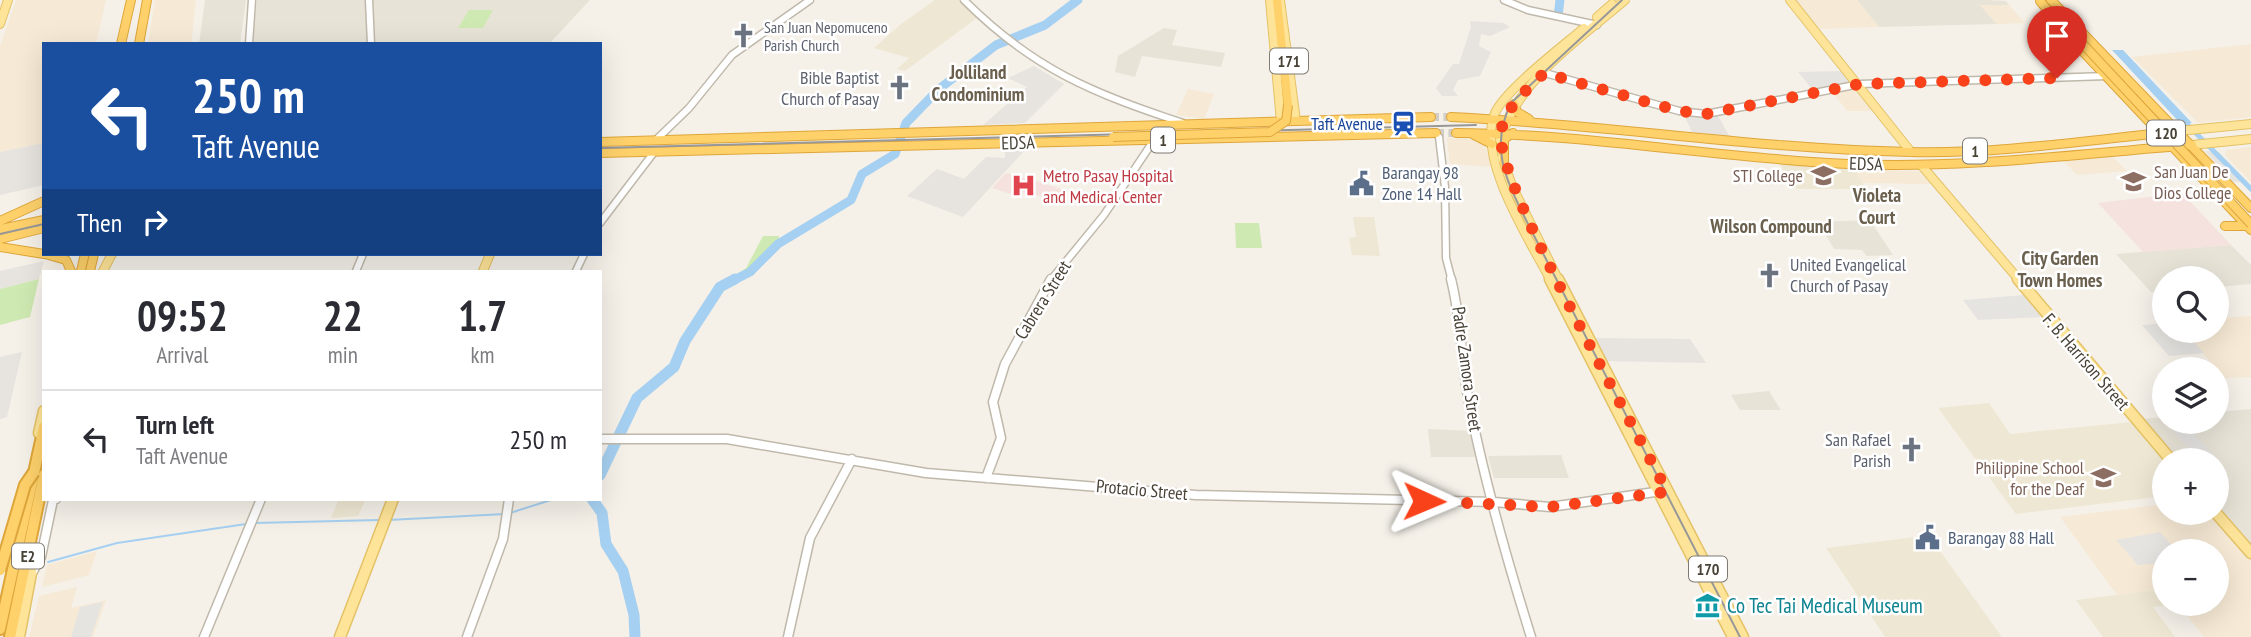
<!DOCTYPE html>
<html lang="en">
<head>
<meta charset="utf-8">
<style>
  body { margin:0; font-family:"PT Sans Narrow",sans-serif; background:#f7f7f7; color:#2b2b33; height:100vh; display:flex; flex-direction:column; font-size:26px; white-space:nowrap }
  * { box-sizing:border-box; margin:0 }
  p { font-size:23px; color:#7c7c81 }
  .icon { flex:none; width:38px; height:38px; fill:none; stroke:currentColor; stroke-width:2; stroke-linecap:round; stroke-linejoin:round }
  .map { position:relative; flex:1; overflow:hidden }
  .panel { position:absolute; left:42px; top:270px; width:560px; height:231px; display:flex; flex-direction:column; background:#fff; border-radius:0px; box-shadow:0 7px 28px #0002 }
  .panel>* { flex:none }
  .hud { position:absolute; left:42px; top:42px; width:560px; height:214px; border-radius:0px; box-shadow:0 7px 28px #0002; background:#1a4fa0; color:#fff; overflow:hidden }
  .fabs { position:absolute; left:2152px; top:266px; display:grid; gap:14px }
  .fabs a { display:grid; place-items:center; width:77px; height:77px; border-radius:50%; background:#fff; box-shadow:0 7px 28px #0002; font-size:35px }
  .pin { position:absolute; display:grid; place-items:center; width:60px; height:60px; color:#fff; margin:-72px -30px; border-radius:50% 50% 50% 0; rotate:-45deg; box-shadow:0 0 7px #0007 }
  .pin .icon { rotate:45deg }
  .me { position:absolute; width:77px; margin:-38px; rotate:91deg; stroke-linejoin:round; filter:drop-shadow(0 0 5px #0008) }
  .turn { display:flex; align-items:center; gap:24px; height:147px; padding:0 35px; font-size:32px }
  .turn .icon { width:91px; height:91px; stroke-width:2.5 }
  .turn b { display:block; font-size:49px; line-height:60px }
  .then { display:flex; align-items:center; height:66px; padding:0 35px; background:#0003; gap:14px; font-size:26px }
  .eta { display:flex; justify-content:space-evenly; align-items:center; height:119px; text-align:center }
  .eta b { font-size:42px; font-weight:800; line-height:49px }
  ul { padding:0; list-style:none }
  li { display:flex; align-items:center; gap:21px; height:98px; padding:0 35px; border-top:2px solid #e1e1e2 }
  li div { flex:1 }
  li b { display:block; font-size:26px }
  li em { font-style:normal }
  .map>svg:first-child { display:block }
</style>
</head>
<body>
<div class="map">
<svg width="2251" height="637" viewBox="0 0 2251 637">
  <rect width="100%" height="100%" fill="#f5f1e9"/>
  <!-- residential -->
  <path fill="#e8e3d7" d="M205 0H246L240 44H199Z
    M257 0H590L549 44H252Z
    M1857 0H1986L2006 1 2009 5H1980L1997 24 1879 27Z
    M1164 28 1177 30 1172 45 1225 53 1221 67 1142 56 1135 77 1115 72 1118 56Z
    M1870 220 1893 255 1867 256 1862 250 1834 249 1818 222Z
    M2231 245 2251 265V284L2217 287V278H2165V291L2151 292 2116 254Z
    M1769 391 1781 410H1740L1731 395Z
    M2251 409V544L2217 505V460H2178L2141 419 2165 417V422H2217V412Z
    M1428 429 1473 431 1477 457H1431Z
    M1561 455 1569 478H1494L1488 456Z"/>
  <!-- commercial -->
  <path fill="#f6e9d5" d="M16 0H106L96 44H44V143L0 152V46Z
    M155 0H196L191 44H148Z
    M1794 0H1857L1879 27 1819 29Z
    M1980 5H2009L2025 23 1997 24Z
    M2251 44V117L2198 123 2132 57Z
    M1860 86 1878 111H1847L1832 91Z
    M1188 89 1214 94 1204 119 1176 115Z
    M1447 138 1477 140 1485 146 1492 167 1450 164Z
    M2251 147V182L2225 155 2226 150Z
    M2112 156 2127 171 2077 175 2063 161Z
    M1854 169 1918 171 1931 184 1862 183Z
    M2251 316V377L2225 378 2183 331H2217V318Z
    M2165 504V513H2209L2251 560V637H2204L2178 604H2217V551H2165V589L2117 595 2060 517Z
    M97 551 89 575 42 587 47 565Z
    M77 587 71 608 106 600 93 637H29L39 596Z"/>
  <!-- industrial -->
  <path fill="#e7e3de" d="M1470 21 1504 23 1510 27 1490 36 1481 34 1479 46 1491 52 1480 76 1458 80 1453 90 1458 96H1442L1436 88 1453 64H1459L1471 27Z
    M1034 66 1064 84 1025 123 983 125 1027 87 1008 78Z
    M1683 113 1718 116 1730 137 1692 132Z
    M44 143V185L0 195V152Z
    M1005 148H1027L963 217 907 196 937 169 964 179 986 157 1005 158Z
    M44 261 39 279 0 289V271Z
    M1593 338 1690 339 1706 363 1605 361Z
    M22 352 7 417 0 419V357Z"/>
  <!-- education -->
  <path fill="#eee7d3" d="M935 0H960L977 18 905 71 897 69 909 58 874 48 901 24Z
    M1779 163 1854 169 1866 189H1796Z
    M1353 217H1374L1380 256 1352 255 1349 238 1356 237Z
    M1989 403 2010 434 2132 422 2165 460V496L2016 514 1938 408Z
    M339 499H366L358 516 331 518Z
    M1924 536 1927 540H1932L2002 637H1885L1826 548Z
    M2165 589V604H2177L2153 607 2175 637H2103L2076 600Z"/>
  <!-- medical -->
  <path fill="#f5e1dd" d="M1006 173 1040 182 1064 190 1056 201 1031 193 1015 191 1011 194 992 188Z
    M2182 193 2231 245 2143 252 2098 203Z"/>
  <!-- green -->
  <path fill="#cfe9b2" d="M469 10H493L483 28H458Z
    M1235 223H1259L1262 248H1236Z
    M763 236H779V240L749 269 740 272 746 268Z
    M39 279 30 317 0 325V289Z"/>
  <!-- parking -->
  <path fill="#e6e4e1" d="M1842 71 1852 84 1812 89 1798 72Z
    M2205 151 2219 152 2248 182H2233Z
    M2023 295 2043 317 1978 320 1963 300Z
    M2165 323V331H2184L2204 353 2169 356 2142 325Z
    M2191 430 2217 460H2198L2173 431Z
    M2160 532 2177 551H2165V563L2138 565 2116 540Z
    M103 602 91 637H71L80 607Z"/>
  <!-- water -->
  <path fill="#a6d0f1" d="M2112 50H2123L2192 123 2181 124Z"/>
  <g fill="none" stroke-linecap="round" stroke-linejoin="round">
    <!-- stream -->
    <path stroke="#a6d0f1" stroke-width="2" d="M510 513 554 499
      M388 520 505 514
      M255 523 379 520
      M48 562 117 543 246 524"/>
    <!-- canal -->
    <path stroke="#a6d0f1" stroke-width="5" d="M2181 118 2251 189"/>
    <!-- river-far1 -->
    <path stroke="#a6d0f1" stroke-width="9" d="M1558 16 1560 0
      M732 281 750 272 778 244 851 200 862 174 895 154 906 123 939 89 996 45 1045 25 1078 0"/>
    <!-- river -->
    <path stroke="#a6d0f1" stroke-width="11" d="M600 475 637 398 674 367 685 341 720 287 735 279
      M592 499 602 513 606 544 623 571 634 615 635 637"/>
    <!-- highway-tunnel -->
    <path stroke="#d2cec5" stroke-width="8" stroke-dasharray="8 4.5" stroke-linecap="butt" d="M1431 117H1451
      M1436 133H1456"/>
    <defs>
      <path id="minor-far1" d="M369 0 371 44
        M964 0C1033 69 1092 93 1183 123
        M1504 0 1528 10 1597 25
        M249 44 252 0
        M1538 71 1679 111 1706 114 1860 84 2107 76
        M1439 137 1445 187 1446 258 1452 281
        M657 139 689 108 732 55 810 0
        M600 223 655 151
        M356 271 363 254
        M576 271 584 254
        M1050 281 1104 215 1154 140"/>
      <path id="minor" d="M1451 279C1461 319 1461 353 1467 391 1482 474 1506 557 1531 637
        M600 439H727L926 473 1196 495 1494 502 1550 507 1662 491
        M986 478 1001 438 993 402 1005 364 1051 279
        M32 573 41 557 53 500 56 499
        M204 637 261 499
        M467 637 503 539 509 499
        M788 637 810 538 852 459"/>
      <path id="major-far1" d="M1270 0 1281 122
        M1280 0 1296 121
        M1790 0 1911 152
        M1597 17 1612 4
        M0 24 8 0
        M2179 131 2251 124
        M1500 140C1517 80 1580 39 1625 0
        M2192 145 2251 139
        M1502 157 1512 186 1559 281
        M1922 166 2020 281
        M103 271 112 254
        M483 271 490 254
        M1551 281C1530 240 1476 159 1495 113 1505 90 1563 46 1584 28"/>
      <path id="major" d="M1550 279 1733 637
        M1558 279 1743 637
        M2018 279 2171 460
        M39 433 44 411
        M2216 513 2251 553
        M19 637 31 573 30 557
        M340 637 393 499"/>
      <path id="highway-far1" d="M1277 0 1288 105
        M2051 0 2251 208
        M2040 1 2072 40 2251 230
        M121 44 131 0
        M139 44 147 0
        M1514 104 1517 112 1529 119
        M1451 117C1604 124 1756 149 1910 152 2000 154 2090 140 2179 131
        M1456 133C1588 134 1716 158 1848 164 1963 169 2078 154 2192 145
        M1474 135 1492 144
        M600 142 1431 117
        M600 153 1436 133
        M1504 163V139L1513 133
        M0 221 44 201
        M2225 226H2247
        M0 229 44 220
        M0 239 44 228
        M0 247 44 254
        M45 254 66 260 71 271
        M81 271 85 254"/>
      <path id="highway" d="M0 629 44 427
        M10 637 44 475"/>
    </defs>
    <!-- minor-far1 casing -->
    <use href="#minor-far1" stroke="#c0b9ab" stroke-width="9"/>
    <!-- minor casing -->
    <use href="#minor" stroke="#c0b9ab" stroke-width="11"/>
    <!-- major-far1 casing -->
    <use href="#major-far1" stroke="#e4c267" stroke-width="10"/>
    <!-- major casing -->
    <use href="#major" stroke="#e4c267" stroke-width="13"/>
    <!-- highway-far1 casing -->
    <use href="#highway-far1" stroke="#dea63a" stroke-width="10"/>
    <!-- highway casing -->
    <use href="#highway" stroke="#dea63a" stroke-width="14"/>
    <!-- minor-far1 -->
    <use href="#minor-far1" stroke="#fff" stroke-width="6"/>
    <!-- minor -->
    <use href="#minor" stroke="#fff" stroke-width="8"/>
    <!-- major-far1 -->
    <use href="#major-far1" stroke="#fee498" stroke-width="8"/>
    <!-- major -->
    <use href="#major" stroke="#fee498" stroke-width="10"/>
    <!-- highway-far1 -->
    <use href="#highway-far1" stroke="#fed16b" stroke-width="8"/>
    <!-- highway -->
    <use href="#highway" stroke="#fed16b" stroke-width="10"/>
    <!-- tram -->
    <path stroke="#989898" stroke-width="2" d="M1622 0 1511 103C1488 150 1508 183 1529 226L1740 637
      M600 148 1476 125
      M0 234 44 224"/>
    <defs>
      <path id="highway-bridge-far1" d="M2081 42 2251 224
        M1113 137 1270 132 1286 121 1288 105
        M90 271 94 254"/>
      <path id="highway-bridge" d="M0 570 25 485 34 472"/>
    </defs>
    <!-- highway-bridge-far1 casing -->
    <use href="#highway-bridge-far1" stroke="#dea63a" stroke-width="10" stroke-linecap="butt"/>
    <!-- highway-bridge casing -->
    <use href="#highway-bridge" stroke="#dea63a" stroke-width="14" stroke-linecap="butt"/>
    <!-- highway-bridge-far1 -->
    <use href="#highway-bridge-far1" stroke="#fed16b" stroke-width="8"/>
    <!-- highway-bridge -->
    <use href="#highway-bridge" stroke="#fed16b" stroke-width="10"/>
  </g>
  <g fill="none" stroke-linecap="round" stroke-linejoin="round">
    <!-- route -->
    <path stroke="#fa421a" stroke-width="12" stroke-dasharray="0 21.6" d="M1424 501 1550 507 1667 492C1638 432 1493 179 1501 132 1505 107 1527 90 1544 73L1679 111 1706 114 1860 84 2057 78"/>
  </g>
  <!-- icons -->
  <defs>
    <symbol id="church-bare" viewBox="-9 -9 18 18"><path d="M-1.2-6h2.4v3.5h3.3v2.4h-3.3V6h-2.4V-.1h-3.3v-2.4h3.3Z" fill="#6b7280" stroke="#fff" stroke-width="2.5" paint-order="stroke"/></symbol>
    <symbol id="station-bare" viewBox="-9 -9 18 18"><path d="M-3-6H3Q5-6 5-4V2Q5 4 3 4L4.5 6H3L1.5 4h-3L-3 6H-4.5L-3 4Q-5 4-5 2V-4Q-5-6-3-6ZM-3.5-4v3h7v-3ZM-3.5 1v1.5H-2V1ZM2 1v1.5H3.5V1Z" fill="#1a4fb4" stroke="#fff" stroke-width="2.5" paint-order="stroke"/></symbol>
    <symbol id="university-bare" viewBox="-9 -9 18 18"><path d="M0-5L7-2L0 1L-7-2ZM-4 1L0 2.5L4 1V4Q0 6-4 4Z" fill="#8d6e63" stroke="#fff" stroke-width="2.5" paint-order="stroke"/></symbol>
    <symbol id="civic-bare" viewBox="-9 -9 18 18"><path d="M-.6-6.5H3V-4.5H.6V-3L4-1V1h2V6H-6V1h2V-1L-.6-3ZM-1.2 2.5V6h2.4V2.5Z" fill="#5c6f8a" stroke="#fff" stroke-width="2.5" paint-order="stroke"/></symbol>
    <symbol id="hospital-bare" viewBox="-9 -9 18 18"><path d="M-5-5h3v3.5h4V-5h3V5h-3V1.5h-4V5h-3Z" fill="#e0444e" stroke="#fff" stroke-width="2.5" paint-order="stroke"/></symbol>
    <symbol id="school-bare" viewBox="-9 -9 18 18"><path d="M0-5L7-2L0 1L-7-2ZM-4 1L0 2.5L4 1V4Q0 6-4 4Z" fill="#8d6e63" stroke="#fff" stroke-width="2.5" paint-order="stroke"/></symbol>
    <symbol id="museum-bare" viewBox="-9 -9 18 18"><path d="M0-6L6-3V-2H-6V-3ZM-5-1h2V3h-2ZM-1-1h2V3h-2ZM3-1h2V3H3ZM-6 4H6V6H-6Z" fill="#0f9aa8" stroke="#fff" stroke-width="2.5" paint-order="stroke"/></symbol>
  </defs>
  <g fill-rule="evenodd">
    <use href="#church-bare" x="726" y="18" width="35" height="35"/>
    <use href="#church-bare" x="882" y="70" width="35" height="35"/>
    <use href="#station-bare" x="1386" y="106" width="35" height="35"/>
    <use href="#university-bare" x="1806" y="158" width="35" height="35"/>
    <use href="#university-bare" x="2116" y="164" width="35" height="35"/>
    <use href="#civic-bare" x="1344" y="166" width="35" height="35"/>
    <use href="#hospital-bare" x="1006" y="168" width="35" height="35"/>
    <use href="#church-bare" x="1752" y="258" width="35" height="35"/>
    <use href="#church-bare" x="1894" y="432" width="35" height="35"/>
    <use href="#school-bare" x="2086" y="460" width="35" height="35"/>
    <use href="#civic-bare" x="1910" y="520" width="35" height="35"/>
    <use href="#museum-bare" x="1690" y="588" width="35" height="35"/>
  </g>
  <g text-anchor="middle" stroke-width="5" stroke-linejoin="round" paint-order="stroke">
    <!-- far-worship labels -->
    <g font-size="16" fill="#5b616d" stroke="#fff" text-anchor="start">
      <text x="764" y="33">San Juan Nepomuceno<tspan x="764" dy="18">Parish Church</tspan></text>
    </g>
    <!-- shield labels -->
    <g fill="#fff" stroke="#7f7b73" stroke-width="2">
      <rect x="1270" y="48.5" width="38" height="25" rx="5"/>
      <rect x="2147" y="120.5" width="38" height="25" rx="5"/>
      <rect x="1151" y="127.5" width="24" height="25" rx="5"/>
      <rect x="1963" y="138.5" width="24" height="25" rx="5"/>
      <rect x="12" y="543.5" width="32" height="25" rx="5"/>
      <rect x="1689" y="556.5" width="38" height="25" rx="5"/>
    </g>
    <g font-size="16" font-weight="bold" fill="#484237">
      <text x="1289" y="67">171</text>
      <text x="2166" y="139">120</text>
      <text x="1163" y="146">1</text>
      <text x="1975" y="157">1</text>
      <text x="28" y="562">E2</text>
      <text x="1708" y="575">170</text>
    </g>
    <!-- worship labels -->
    <g font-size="18" fill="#5b616d" stroke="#fff" text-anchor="end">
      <text x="879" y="84">Bible Baptist<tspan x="879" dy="21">Church of Pasay</tspan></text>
      <text x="1790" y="271" text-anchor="start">United Evangelical<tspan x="1790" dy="21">Church of Pasay</tspan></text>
      <text x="1891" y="446">San Rafael<tspan x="1891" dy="21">Parish</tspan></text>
    </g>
    <!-- transit labels -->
    <g font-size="18" fill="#164399" stroke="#fff" text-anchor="end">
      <text x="1383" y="130">Taft Avenue</text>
    </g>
    <!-- street labels -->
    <g font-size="18" fill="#484237" stroke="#fff">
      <text transform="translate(1018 143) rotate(-2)" y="6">EDSA</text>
      <text transform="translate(1866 164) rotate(2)" y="6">EDSA</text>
      <text transform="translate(1043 300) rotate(-58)" y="6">Cabrera Street</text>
      <text transform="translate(2086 362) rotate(49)" y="6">F. B. Harrison Street</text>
      <text transform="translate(1467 369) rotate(82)" y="6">Padre Zamora Street</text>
      <text transform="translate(1142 490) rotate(5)" y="6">Protacio Street</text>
    </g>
    <!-- education labels -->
    <g font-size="18" fill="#785e54" stroke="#fff" text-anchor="end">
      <text x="2154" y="178" text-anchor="start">San Juan De<tspan x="2154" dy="21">Dios College</tspan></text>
      <text x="1803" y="182">STI College</text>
      <text x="2084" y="474">Philippine School<tspan x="2084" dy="21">for the Deaf</tspan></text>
    </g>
    <!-- service labels -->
    <g font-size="18" fill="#4e5e75" stroke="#fff" text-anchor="start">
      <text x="1382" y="179">Barangay 98<tspan x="1382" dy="21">Zone 14 Hall</tspan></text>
      <text x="1948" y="544">Barangay 88 Hall</text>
    </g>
    <!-- health labels -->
    <g font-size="18" fill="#be3a42" stroke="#fff" text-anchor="start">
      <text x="1043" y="182">Metro Pasay Hospital<tspan x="1043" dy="21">and Medical Center</tspan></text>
    </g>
    <!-- neighbourhood labels -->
    <g font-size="19" font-weight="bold" fill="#6b604e" stroke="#fff">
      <text x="978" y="79">Jolliland<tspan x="978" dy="22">Condominium</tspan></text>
      <text x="1877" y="202">Violeta<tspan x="1877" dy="22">Court</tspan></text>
      <text x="1771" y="233">Wilson Compound</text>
      <text x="2060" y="265">City Garden<tspan x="2060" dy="22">Town Homes</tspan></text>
    </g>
    <!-- near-culture labels -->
    <g font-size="21" fill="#0d838f" stroke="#fff" text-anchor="start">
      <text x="1727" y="613">Co Tec Tai Medical Museum</text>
    </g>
  </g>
</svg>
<div class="fabs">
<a><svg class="icon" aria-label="search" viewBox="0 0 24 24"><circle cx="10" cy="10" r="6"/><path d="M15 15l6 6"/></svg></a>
<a><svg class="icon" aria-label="layers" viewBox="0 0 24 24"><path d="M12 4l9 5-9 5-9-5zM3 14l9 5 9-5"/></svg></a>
<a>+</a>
<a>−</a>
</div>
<div class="pin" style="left:2057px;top:78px;background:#d93025"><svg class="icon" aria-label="arrive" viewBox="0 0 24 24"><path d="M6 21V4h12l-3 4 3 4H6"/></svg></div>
<svg class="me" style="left:1424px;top:501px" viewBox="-20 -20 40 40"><path d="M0-17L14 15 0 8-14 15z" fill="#fa421a" stroke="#fff" stroke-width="4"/></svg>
<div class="hud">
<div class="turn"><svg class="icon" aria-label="left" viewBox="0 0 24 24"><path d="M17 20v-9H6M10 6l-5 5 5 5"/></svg><div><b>250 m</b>Taft Avenue</div></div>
<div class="then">Then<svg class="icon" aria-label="right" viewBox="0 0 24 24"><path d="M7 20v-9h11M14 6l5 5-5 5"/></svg></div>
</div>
<section class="panel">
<div class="eta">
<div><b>09:52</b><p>Arrival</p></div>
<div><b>22</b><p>min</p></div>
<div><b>1.7</b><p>km</p></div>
</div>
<ul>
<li><svg class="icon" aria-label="left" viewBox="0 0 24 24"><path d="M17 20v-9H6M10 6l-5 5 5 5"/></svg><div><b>Turn left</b><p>Taft Avenue</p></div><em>250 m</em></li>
</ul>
</section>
</div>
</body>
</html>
